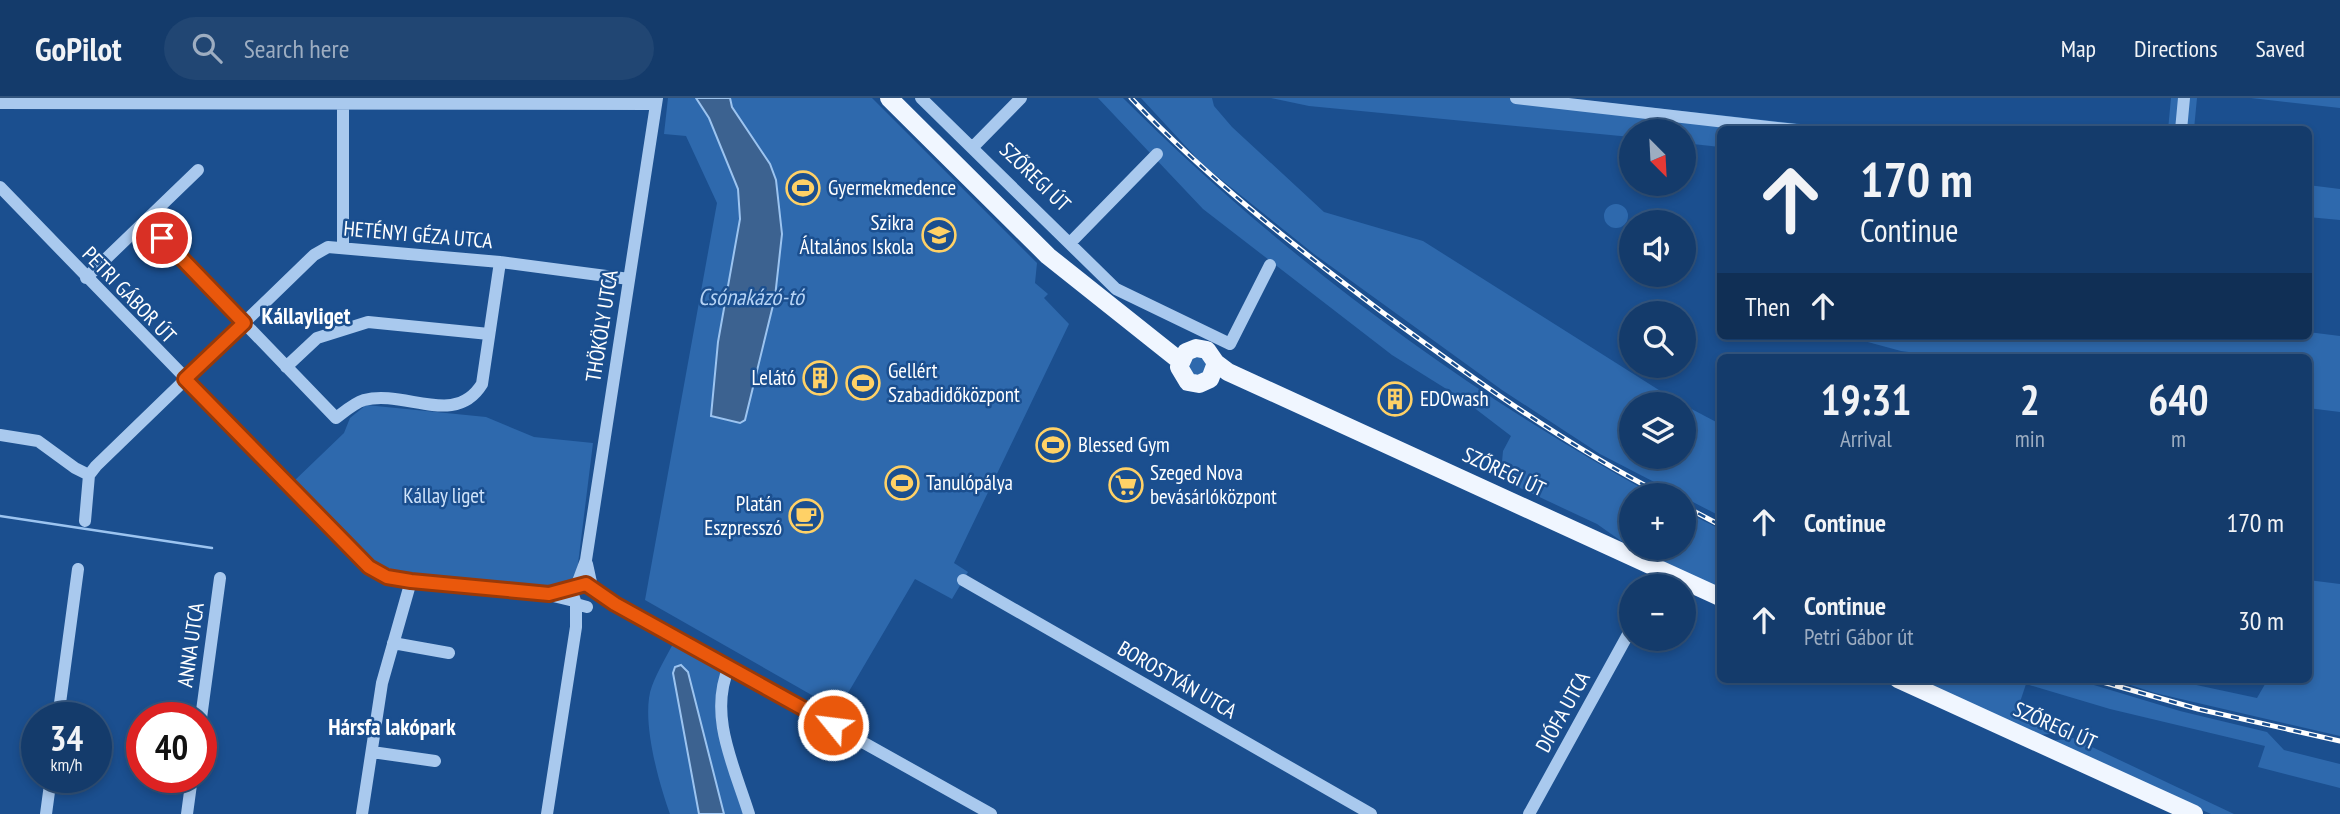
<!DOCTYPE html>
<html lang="en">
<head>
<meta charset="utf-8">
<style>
  body { margin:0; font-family:"PT Sans Narrow",sans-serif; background:#214673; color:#f1f3f6; height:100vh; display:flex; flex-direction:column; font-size:26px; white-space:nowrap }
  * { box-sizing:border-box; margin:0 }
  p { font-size:23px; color:#9dadc1 }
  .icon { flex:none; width:38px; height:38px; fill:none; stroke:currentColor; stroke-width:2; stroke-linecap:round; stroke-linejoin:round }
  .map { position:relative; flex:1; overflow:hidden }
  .panel { position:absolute; left:1717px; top:256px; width:595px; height:329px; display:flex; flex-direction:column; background:#143b6b; border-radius:10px; box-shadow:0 4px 10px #0003,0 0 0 2px #33557e }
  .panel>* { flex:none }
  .hud { position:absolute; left:1717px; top:28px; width:595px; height:214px; border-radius:10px; box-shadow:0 4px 10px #0003,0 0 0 2px #33557e; background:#143b6b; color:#f1f3f6; overflow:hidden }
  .needle { width:46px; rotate:156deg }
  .tools { position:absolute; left:1619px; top:21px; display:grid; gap:14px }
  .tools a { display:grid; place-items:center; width:77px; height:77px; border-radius:50%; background:#143b6b; box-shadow:0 4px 10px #0003,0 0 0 2px #33557e; font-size:35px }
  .speed { position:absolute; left:21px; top:604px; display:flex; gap:14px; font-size:35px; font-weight:700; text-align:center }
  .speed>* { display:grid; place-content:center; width:91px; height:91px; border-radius:50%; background:#143b6b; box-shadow:0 4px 10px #0003,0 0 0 2px #33557e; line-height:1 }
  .speed small { font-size:18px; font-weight:400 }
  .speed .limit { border:10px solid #d22; background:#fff; color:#111 }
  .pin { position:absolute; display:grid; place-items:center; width:60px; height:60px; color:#fff; margin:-30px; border:4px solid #fff; border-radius:50%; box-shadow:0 2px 7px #0007 }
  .me { position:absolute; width:77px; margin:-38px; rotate:299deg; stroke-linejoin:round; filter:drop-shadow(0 0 5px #0008) }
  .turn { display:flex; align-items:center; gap:24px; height:147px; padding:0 28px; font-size:32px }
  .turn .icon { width:91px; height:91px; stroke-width:2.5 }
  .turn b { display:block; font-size:49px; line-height:60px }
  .then { display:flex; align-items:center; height:66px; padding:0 28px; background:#0003; gap:14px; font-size:26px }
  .eta { display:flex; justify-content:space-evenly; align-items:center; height:119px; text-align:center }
  .eta b { font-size:42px; font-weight:800; line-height:49px }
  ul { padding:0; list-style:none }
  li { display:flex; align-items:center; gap:21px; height:98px; padding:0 28px }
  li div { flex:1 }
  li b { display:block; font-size:26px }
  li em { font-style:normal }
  header { display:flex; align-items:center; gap:42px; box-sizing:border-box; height:98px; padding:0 35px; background:#143b6b; border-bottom:2px solid #33557e }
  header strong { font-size:33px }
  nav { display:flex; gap:38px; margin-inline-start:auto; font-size:24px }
  .search { width:490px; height:63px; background:#214673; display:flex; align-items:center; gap:18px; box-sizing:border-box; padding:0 24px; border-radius:38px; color:#9dadc1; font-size:26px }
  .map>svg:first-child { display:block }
</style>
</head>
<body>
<header>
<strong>GoPilot</strong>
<div class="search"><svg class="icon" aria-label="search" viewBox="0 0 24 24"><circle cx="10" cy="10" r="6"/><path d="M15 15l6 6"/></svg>Search here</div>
<nav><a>Map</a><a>Directions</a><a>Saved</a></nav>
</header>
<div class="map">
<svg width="2340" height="716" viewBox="0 0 2340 716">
  <rect width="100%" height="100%" fill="#1b4f8f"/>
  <!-- green -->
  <path fill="#2e69ad" d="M668 0H872L1037 165 1035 185 1048 196 1044 200 1069 226 954 465 968 474 952 501 915 481 838 612 645 502 717 105 686 38 664 36Z
    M1098 0H1123C1277 154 1463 293 1654 397H1631V450H1684V413L1720 431V491L1631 450 1597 426 1520 390 1502 364 1503 353 1511 338 1464 302 1392 257 1203 111Z
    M1141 0H1212L1214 8 1232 29 1324 114 1423 143 1681 306H1631V359H1684V307L1720 326V418L1600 356 1502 292 1314 156 1203 67Z
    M1271 0H1564L1847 31 1720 32V49L1684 45V33H1631V39L1309 8Z
    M2171 0H2197L2194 31 2168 32Z
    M2251 0H2340V10Z
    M2308 87 2340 91V122L2308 119Z
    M1604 118a12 12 0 1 1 24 0a12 12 0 1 1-24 0Z
    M2308 234 2340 238V314L2308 310V259H1946L1901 253 1864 243 1862 238H2308Z
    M1201 257 1208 265 1204 276 1193 278 1186 265Z
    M366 307 486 319 534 339 593 345 576 482 567 489 548 492 408 478 375 466 293 384 344 335 350 320Z
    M2308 482 2340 486V638L2155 595 2112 581H2188L2187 585 2257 600 2268 581H2308Z
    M676 540 729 569 718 603 749 716H724L688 575 681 567 674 575 699 716H670C659 686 640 619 652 588 658 572 668 556 676 540Z
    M1916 581H2074L2180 613 2267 634 2284 652 2340 666V690L2258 669 2265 648 2110 611 2026 586 2017 613 2064 635 2037 637Z
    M2073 640 2234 716H2211L2050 643Z"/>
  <!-- water -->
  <path fill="#3c6290" stroke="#9cc4f0" stroke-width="2" d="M696 0H730L732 9 770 66 776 82 782 136 775 199 745 322 740 325 711 318 718 244 740 121 738 91 709 20Z
    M681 567 688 574 724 716H699L673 575 675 569Z"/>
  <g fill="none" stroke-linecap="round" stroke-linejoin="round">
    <!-- stream -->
    <path stroke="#9cc4f0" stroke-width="2.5" d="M0 418 212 450"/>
    <!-- minor -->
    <path stroke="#a9c9ee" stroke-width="12" d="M921 0 1116 191 1230 246 1270 167
      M1516 0 1796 32
      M0 5 656 6
      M2181 32 2184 0
      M972 50 1021 0
      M0 89 369 469 400 481 549 497 574 503
      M146 123 336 320C344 314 354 305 364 302 405 291 455 330 482 286L500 164
      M1070 145 1157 56
      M343 148V6
      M86 180 198 72
      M286 269 317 240 368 224 489 236
      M0 337 38 343 75 370 89 377
      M85 423 89 377 96 368 314 157 328 149 500 164 629 181
      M587 466 592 489 616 506 991 716
      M963 482 1371 716
      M1655 488 1663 473
      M587 509 576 506 573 497 586 462 657 0
      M393 545 449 555
      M729 569C708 617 734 668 749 716
      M58 620 78 471
      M201 620 220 480
      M372 654 435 663
      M46 716 51 679
      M187 716 192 679
      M362 716 382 585 411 483
      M547 716 576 529V506
      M1529 716 1631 531"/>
    <!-- major -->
    <path stroke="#f0f6ff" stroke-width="18" d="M889 0 1048 158 1180 263
      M1216 265 1210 281 1199 286 1188 284 1179 269 1186 254 1196 250 1207 252 1216 265 1228 274 1720 499
      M1898 581 2194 716"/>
    <defs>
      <path id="rail" d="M1131 0C1208 81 1293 147 1382 214 1472 280 1564 346 1663 397
        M1684 408 1720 427
        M2092 581 2198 611 2340 643"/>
    </defs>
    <!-- rail casing -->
    <use href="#rail" stroke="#fff" stroke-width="5"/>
    <!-- rail -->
    <use href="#rail" stroke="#1b4f8f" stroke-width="2.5" stroke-dasharray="8" stroke-linecap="butt"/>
  </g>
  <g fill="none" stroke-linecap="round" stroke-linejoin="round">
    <defs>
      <path id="route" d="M162 140 244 225 185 281 369 469 387 479 411 483 549 496 586 486 615 506 833 627"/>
    </defs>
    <!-- route casing -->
    <use href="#route" stroke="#983908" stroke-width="18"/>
    <!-- route -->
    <use href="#route" stroke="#ea580c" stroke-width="12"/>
  </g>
  <!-- icons -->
  <defs>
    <symbol id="stadium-ring" viewBox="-11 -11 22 22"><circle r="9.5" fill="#1b4f8f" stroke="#ffd166" stroke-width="1.5"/><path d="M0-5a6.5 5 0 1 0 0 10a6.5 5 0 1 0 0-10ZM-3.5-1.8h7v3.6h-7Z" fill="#ffd166"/></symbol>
    <symbol id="school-ring" viewBox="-11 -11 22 22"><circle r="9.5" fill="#1b4f8f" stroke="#ffd166" stroke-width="1.5"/><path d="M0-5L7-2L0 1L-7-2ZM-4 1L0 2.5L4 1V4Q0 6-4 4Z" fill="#ffd166"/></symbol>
    <symbol id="building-ring" viewBox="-11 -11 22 22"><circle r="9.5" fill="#1b4f8f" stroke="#ffd166" stroke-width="1.5"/><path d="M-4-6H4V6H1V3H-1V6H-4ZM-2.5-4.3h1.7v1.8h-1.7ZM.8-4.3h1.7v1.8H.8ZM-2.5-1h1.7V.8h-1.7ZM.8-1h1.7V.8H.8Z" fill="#ffd166"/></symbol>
    <symbol id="supermarket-ring" viewBox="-11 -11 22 22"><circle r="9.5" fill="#1b4f8f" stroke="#ffd166" stroke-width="1.5"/><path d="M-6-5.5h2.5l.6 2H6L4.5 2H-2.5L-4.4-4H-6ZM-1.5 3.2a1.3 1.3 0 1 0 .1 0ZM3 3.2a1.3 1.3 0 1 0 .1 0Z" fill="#ffd166"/></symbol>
    <symbol id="cafe-ring" viewBox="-11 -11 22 22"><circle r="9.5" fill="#1b4f8f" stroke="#ffd166" stroke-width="1.5"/><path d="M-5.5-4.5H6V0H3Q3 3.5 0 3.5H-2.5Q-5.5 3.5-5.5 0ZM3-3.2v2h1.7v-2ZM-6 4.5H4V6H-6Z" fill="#ffd166"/></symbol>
  </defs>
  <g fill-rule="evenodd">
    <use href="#stadium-ring" x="784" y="71" width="38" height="38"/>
    <use href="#school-ring" x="920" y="118" width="38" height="38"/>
    <use href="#building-ring" x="801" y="261" width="38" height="38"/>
    <use href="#stadium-ring" x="844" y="266" width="38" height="38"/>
    <use href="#building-ring" x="1376" y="282" width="38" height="38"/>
    <use href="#stadium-ring" x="1034" y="328" width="38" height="38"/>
    <use href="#stadium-ring" x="883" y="366" width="38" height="38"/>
    <use href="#supermarket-ring" x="1107" y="368" width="38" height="38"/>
    <use href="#cafe-ring" x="787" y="399" width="38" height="38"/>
  </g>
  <g text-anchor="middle" stroke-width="5" stroke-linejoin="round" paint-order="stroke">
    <!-- street labels -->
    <g font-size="21" fill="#fff" stroke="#1b4f8f">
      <text transform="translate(1035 79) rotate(44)" y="7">SZŐREGI ÚT</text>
      <text transform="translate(418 137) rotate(5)" y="7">HETÉNYI GÉZA UTCA</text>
      <text transform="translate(129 197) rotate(46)" y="7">PETRI GÁBOR ÚT</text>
      <text transform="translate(602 228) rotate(-81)" y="7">THÖKÖLY UTCA</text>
      <text transform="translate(1504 374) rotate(25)" y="7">SZŐREGI ÚT</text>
      <text transform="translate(191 547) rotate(-82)" y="7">ANNA UTCA</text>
      <text transform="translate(1177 582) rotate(30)" y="7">BOROSTYÁN UTCA</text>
      <text transform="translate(1563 614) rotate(-61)" y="7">DIÓFA UTCA</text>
      <text transform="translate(2055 628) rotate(24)" y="7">SZŐREGI ÚT</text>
    </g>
    <!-- poi labels -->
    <g font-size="21" fill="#fff" stroke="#1b4f8f" text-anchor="start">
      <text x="828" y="97">Gyermekmedence</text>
      <text x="914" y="132" text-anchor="end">Szikra<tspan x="914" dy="24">Általános Iskola</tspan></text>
      <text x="888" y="280">Gellért<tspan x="888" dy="24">Szabadidőközpont</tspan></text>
      <text x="796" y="287" text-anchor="end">Lelátó</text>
      <text x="1420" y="308">EDOwash</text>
      <text x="1078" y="354">Blessed Gym</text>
      <text x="1150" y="382">Szeged Nova<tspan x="1150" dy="24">bevásárlóközpont</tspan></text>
      <text x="926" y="392">Tanulópálya</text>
      <text x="782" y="413" text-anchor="end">Platán<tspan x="782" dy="24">Eszpresszó</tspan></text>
    </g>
    <!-- park labels -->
    <g font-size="21" fill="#cfe3fa" stroke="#1b4f8f">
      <text x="444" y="405">Kállay liget</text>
    </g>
    <!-- water labels -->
    <g font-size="23" font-style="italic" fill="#b5d3f5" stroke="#1b4f8f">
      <text x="751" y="207">Csónakázó-tó</text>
    </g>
    <!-- neighbourhood labels -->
    <g font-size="23" font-weight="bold" fill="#fff" stroke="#1b4f8f">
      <text x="306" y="226">Kállayliget</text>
      <text x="392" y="637">Hársfa lakópark</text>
    </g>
  </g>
</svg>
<div class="tools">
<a><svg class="needle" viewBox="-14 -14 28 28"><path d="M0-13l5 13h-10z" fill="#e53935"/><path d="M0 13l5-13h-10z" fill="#9dadc1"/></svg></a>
<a><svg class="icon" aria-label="sound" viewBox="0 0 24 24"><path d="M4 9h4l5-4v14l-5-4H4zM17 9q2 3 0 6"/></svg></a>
<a><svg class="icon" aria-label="search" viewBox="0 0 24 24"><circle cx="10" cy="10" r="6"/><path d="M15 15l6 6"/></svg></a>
<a><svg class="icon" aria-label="layers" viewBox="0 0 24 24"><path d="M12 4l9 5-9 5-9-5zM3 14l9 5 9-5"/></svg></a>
<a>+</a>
<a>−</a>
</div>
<div class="speed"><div>34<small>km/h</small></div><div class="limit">40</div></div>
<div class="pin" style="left:162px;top:140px;background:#d93025"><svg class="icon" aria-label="arrive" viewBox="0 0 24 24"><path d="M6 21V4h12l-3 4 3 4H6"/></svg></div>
<svg class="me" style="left:833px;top:627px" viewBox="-20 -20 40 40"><circle r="17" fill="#ea580c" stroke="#fff" stroke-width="3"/><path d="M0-11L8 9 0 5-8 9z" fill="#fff"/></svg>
<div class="hud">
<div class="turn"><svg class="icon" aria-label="ahead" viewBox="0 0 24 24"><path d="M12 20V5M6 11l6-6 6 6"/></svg><div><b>170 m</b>Continue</div></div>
<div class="then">Then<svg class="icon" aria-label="ahead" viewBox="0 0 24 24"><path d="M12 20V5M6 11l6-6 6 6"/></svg></div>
</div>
<section class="panel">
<div class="eta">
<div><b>19:31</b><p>Arrival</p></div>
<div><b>2</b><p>min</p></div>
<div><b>640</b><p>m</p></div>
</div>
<ul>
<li><svg class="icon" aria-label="ahead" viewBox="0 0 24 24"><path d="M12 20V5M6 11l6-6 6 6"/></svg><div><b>Continue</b></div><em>170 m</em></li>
<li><svg class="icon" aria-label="ahead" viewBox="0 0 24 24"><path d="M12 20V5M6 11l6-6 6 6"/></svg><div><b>Continue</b><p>Petri Gábor út</p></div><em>30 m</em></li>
</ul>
</section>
</div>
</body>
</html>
